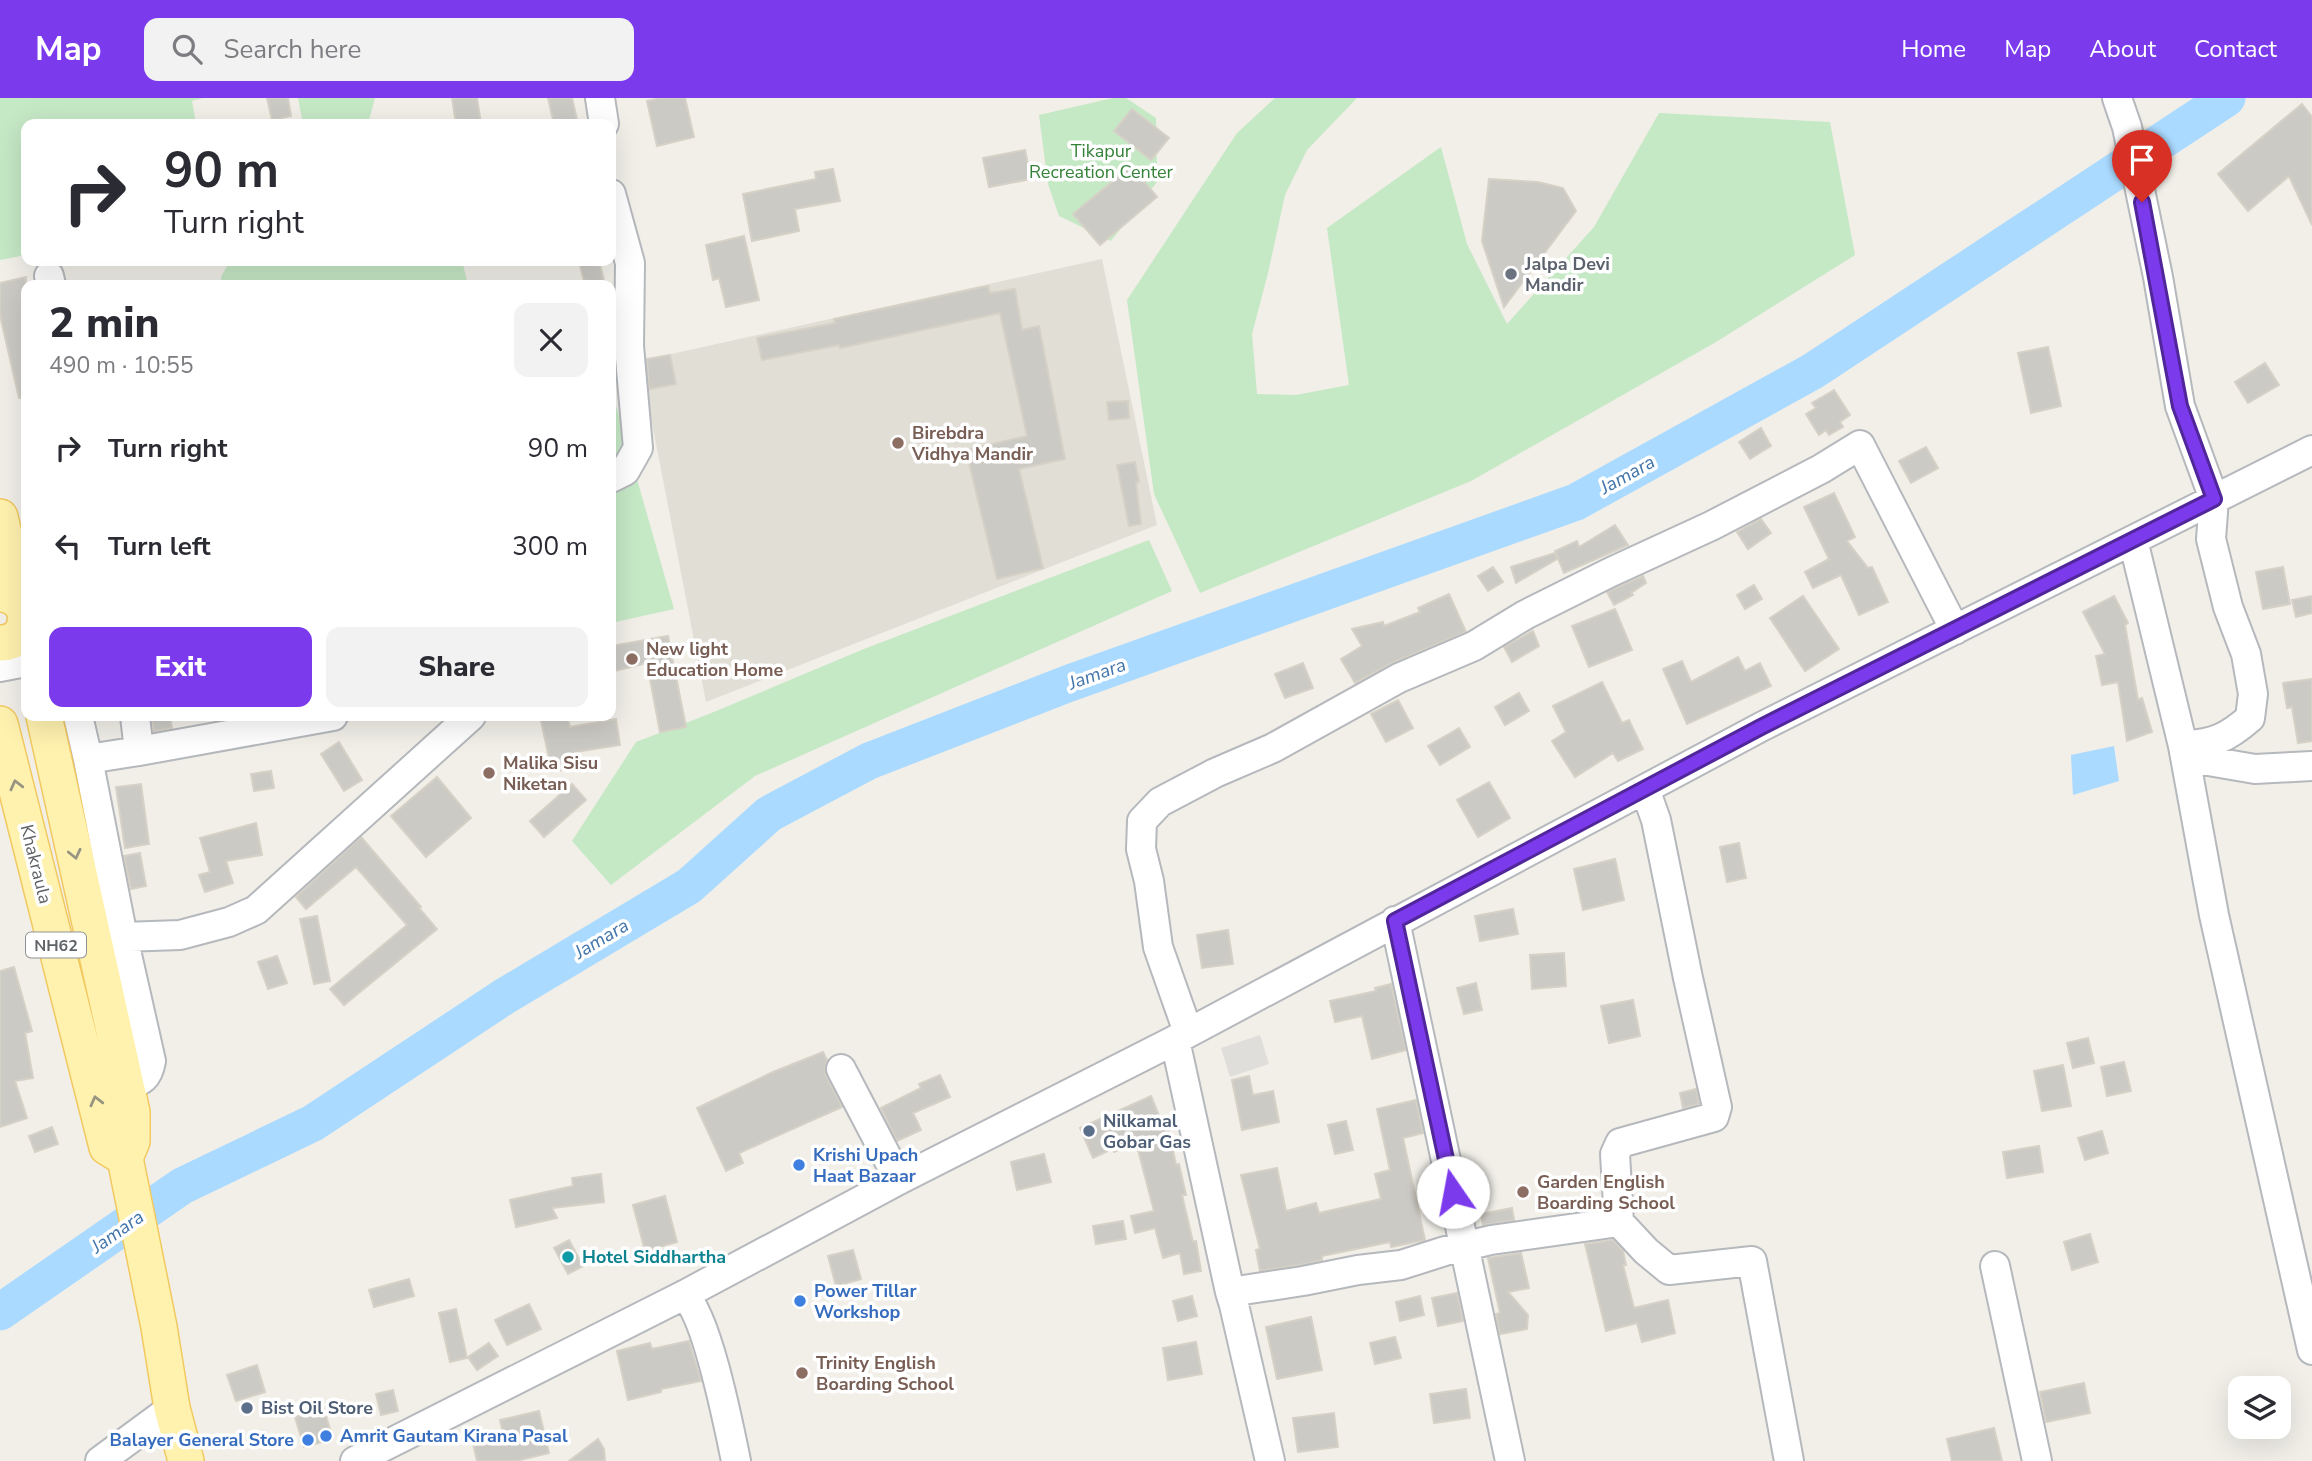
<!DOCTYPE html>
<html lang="en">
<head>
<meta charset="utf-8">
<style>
  body { margin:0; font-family:"Nunito Sans",sans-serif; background:#f2f2f3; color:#2b2b33; height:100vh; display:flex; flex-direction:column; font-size:26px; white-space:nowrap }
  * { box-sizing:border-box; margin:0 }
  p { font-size:23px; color:#7c7c81 }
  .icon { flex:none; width:38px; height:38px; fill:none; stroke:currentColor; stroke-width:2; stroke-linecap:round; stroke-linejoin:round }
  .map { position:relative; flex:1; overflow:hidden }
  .details { position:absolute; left:21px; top:182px; width:595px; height:441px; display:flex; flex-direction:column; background:#fff; border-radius:14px; box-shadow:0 7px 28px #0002 }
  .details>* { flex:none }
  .top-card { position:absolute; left:21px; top:21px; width:595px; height:147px; border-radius:14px; box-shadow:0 7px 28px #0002; background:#fff; color:#2b2b33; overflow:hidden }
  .tools { position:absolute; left:2228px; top:1278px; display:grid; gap:14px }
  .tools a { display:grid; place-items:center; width:63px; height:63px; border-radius:14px; background:#fff; box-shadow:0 7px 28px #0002; font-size:35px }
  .pin { position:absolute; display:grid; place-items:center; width:60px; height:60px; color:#fff; margin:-72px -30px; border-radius:50% 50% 50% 0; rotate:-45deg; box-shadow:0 0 7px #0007 }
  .pin .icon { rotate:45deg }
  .me { position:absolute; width:77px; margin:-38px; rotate:348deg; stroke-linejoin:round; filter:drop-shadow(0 0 5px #0008) }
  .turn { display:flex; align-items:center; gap:24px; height:147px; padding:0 28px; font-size:32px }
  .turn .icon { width:91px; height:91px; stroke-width:2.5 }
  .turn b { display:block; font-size:49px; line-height:60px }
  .round { display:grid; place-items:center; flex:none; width:74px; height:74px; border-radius:14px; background:#f2f2f3 }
  .head { display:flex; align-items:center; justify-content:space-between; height:119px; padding:0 28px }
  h1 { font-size:42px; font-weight:800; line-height:52px }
  .primary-button { display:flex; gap:14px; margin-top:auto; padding:14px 28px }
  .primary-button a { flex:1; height:80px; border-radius:14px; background:#7c3aed; color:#fff; font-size:28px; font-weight:800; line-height:80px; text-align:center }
  .primary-button a+a { background:#f2f2f3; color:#2b2b33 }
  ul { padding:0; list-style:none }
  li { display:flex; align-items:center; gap:21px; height:98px; padding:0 28px }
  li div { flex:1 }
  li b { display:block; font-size:26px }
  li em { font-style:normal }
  header { display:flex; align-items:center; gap:42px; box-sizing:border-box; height:98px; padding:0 35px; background:#7c3aed; color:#fff }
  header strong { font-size:33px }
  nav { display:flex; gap:38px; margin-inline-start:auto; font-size:24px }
  .search { width:490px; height:63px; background:#f2f2f3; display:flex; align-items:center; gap:18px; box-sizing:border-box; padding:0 24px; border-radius:14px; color:#7c7c81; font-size:26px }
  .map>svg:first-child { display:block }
</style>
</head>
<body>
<header>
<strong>Map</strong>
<div class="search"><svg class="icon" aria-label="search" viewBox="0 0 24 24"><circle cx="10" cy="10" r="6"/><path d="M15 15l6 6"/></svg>Search here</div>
<nav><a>Home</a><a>Map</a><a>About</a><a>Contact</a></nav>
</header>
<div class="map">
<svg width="2312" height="1363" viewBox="0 0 2312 1363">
  <rect width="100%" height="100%" fill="#f1efe8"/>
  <!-- industrial -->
  <path fill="#e0deda" d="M1260 937 1269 966 1230 979 1221 950Z"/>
  <!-- education -->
  <path fill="#e1ded6" d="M1102 161 1157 427 706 604 640 263Z"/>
  <!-- green -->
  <path fill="#c5e8c5" d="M0 0H203L192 3 196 26H26V157L0 162Z
    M298 0H375L369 22 371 26H303Z
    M1113 0H1126L1156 20 1157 84 1111 143 1059 118 1048 86 1039 17Z
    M1275 0H1357L1307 52 1285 97 1268 175 1252 236 1257 296 1296 297 1349 287 1327 130 1441 49 1467 146 1507 226 1594 129 1659 15 1830 24 1855 157 1716 244 1471 383 1200 495 1154 396 1127 202 1237 35Z
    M230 163H462L468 187H222L221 179Z
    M611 290 674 511 611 525Z
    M1149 442 1172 493 755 678 611 787 572 743 636 644 709 616 864 551Z"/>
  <!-- water -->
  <path fill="#aadaff" d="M2114 648 2119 683 2073 697 2071 657Z"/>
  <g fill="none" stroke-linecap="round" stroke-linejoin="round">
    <!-- river -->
    <path stroke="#aadaff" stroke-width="37" d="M0 1214 182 1088 313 1025 505 898 689 788 769 716 869 663 1067 586 1576 404 1813 273 2227 0"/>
  </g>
  <!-- building -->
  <path fill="#cccac5" stroke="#d6d1c6" stroke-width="2" d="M267 0H288L291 18 272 22Z
    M452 0H477L481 26H456Z
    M548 0H572L578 26H554Z
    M661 0H685L694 39 657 48 647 3Z
    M2302 6 2312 19V127L2289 78 2248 113 2218 76Z
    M1132 11 1169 40 1151 62 1114 33Z
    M1025 52 1031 81 989 89 983 60Z
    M1131 68 1157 99 1100 147 1073 116Z
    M833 71 840 103 795 111 799 133 752 143 743 96 816 81 815 74Z
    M1489 81 1538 84 1563 90 1576 113 1504 209 1482 143Z
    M744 138 759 202 726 209 719 180 713 182 706 147Z
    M579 163H599L605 187H585Z
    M26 179V300H19L0 217V185Z
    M988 188 990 195 1015 191 1022 232 1039 228 1065 361 1019 371 1043 470 997 481 966 352 1027 338 1000 215 840 250 839 247 762 262 757 240 835 225 834 221Z
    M2048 249 2061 308 2031 315 2018 255Z
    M670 257 676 286 649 291 647 261Z
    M2265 265 2279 287 2248 305 2235 284Z
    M1834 292 1850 317 1840 324 1843 329 1829 337 1826 332 1819 337 1806 316 1816 310 1812 305Z
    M1128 303 1129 320 1109 322 1107 304Z
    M1761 330 1771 348 1750 361 1739 344Z
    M1926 349 1938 370 1911 385 1899 363Z
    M1135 364 1139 384 1136 385 1141 426 1129 428 1117 367Z
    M1834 395 1855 439 1847 443 1868 470 1872 469 1888 504 1859 517 1841 477 1813 490 1805 474 1829 461 1804 409Z
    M1761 421 1771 435 1748 451 1737 434Z
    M1615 427 1628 447 1564 475 1555 453 1577 443 1579 449Z
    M1555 455 1557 461 1516 485 1511 469Z
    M1493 469 1503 484 1488 493 1478 478Z
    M2283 469 2290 506 2263 511 2256 474Z
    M1643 478 1646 485 1631 495 1633 497 1614 507 1607 494Z
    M1754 487 1762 501 1745 511 1737 497Z
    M1449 496 1466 534 1392 565 1355 585 1341 561 1362 548 1352 531 1383 524 1384 528 1420 514 1418 510Z
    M1803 498 1839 551 1805 573 1770 520Z
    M2114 498 2128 525 2125 527 2138 602 2142 600 2152 634 2127 643 2118 584 2102 587 2096 558 2105 556 2083 514Z
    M2312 498V515L2296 519 2292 502Z
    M1615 511 1632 552 1589 569 1572 528Z
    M1533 533 1539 548 1512 564 1504 549Z
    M668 538 686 629 660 634 647 565 611 574V548Z
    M1738 559 1745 573 1760 565 1771 588 1687 626 1663 571 1682 563 1691 584Z
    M1303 565 1313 590 1285 600 1275 576Z
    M2312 581V643L2298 645 2292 609 2287 610 2283 585Z
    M1602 584 1622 625 1629 622 1643 651 1618 663 1613 655 1575 679 1552 643 1566 634 1553 608Z
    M1519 595 1529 613 1505 627 1495 609Z
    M1398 602 1413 630 1386 644 1371 616Z
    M152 618H170L172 630 154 633Z
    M540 618H567L570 629 616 621 620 647 575 654 578 669 552 674Z
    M1459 630 1470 649 1440 667 1428 648Z
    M339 644 362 682 344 693 321 656Z
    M271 673 274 690 254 693 251 676Z
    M437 679 471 720 426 759 391 718Z
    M1489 684 1510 720 1478 739 1457 702Z
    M141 686 149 746 125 750 116 689Z
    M572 686 586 702 544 739 530 723Z
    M256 725 262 757 226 763 233 785 205 794 199 777 210 774 200 740Z
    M361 739 421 809 419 810 437 831 344 907 330 891 407 827 356 769 306 811 296 799Z
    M1739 745 1746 780 1727 784 1720 749Z
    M140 755 146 788 131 791 124 758Z
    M1615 761 1624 802 1583 812 1574 771Z
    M1513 811 1518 836 1480 843 1475 818Z
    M317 818 330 883 314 886 300 821Z
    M1228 832 1233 866 1202 870 1197 837Z
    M1564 855 1566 888 1532 891 1530 857Z
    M277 858 287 885 268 891 258 864Z
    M14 869 32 933 25 935 33 980 15 983 27 1020 0 1029V873Z
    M1476 885 1482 912 1464 916 1457 890Z
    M1391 886 1406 952 1372 961 1362 918 1335 924 1330 903 1376 893 1375 890Z
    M1633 902 1640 938 1609 945 1601 908Z
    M2088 940 2094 965 2073 970 2067 945Z
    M823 954 827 962 825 970 826 978 842 1009 739 1055 743 1065 726 1073 697 1010 773 974Z
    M2124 964 2131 993 2107 998 2101 969Z
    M2063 967 2071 1008 2042 1013 2034 973Z
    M940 977 950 999 913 1015 921 1032 897 1043 881 1010 921 990 919 986Z
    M1249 978 1253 997 1273 993 1279 1024 1242 1032 1232 982Z
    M1696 991 1699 1006 1683 1010 1680 995Z
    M1151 998 1164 1030 1168 1029 1176 1067 1179 1066 1186 1097H1182L1193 1144 1196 1143 1201 1173 1184 1176 1180 1155 1163 1160 1155 1130 1135 1135 1131 1118 1154 1113 1136 1044 1114 1054 1112 1051 1093 1060 1080 1030Z
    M1416 1002 1423 1035 1403 1040 1425 1142 1391 1149 1390 1144 1322 1158V1162L1305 1166 1260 1173 1256 1152 1260 1151 1241 1077 1277 1070 1286 1113 1316 1105 1319 1115 1381 1101 1375 1076 1390 1072 1377 1011Z
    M1346 1023 1353 1052 1335 1056 1328 1027Z
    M52 1029 58 1046 35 1054 29 1038Z
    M2102 1033 2108 1055 2085 1062 2078 1040Z
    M2039 1048 2043 1074 2007 1080 2003 1054Z
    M1044 1056 1051 1084 1017 1092 1011 1064Z
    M601 1076 604 1104 552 1110 557 1120 516 1129 510 1102 573 1088 572 1080Z
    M665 1098 677 1144 645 1153 633 1107Z
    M1512 1110 1514 1122 1483 1127 1481 1116Z
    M1123 1123 1126 1141 1096 1146 1093 1128Z
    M2090 1136 2098 1164 2072 1172 2064 1144Z
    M569 1142 583 1168 568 1176 554 1150Z
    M1613 1142 1623 1153 1626 1167H1623L1634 1210 1668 1202 1675 1235 1642 1244 1637 1225 1606 1233 1585 1146Z
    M853 1152 861 1181 836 1188 828 1158Z
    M1521 1155 1529 1190 1508 1194 1528 1217 1527 1231 1500 1236 1496 1216 1500 1215 1488 1160Z
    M409 1181 414 1198 374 1209 369 1192Z
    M1457 1195 1463 1223 1438 1228 1432 1200Z
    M1192 1198 1197 1218 1178 1223 1173 1203Z
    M1420 1198 1424 1217 1400 1223 1396 1204Z
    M529 1206 541 1231 507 1247 495 1222Z
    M456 1211 467 1260 450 1264 439 1215Z
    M1311 1219 1322 1272 1277 1281 1266 1229Z
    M1395 1239 1401 1260 1375 1266 1370 1245Z
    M689 1243 701 1283 661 1291V1294L628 1302 617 1253 650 1245 652 1251Z
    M1196 1244 1202 1276 1168 1282 1163 1250Z
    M489 1245 498 1258 477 1272 468 1259Z
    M257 1267 265 1294 236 1303 227 1277Z
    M2084 1285 2090 1315 2046 1324 2040 1294Z
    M1466 1291 1470 1320 1434 1325 1430 1296Z
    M393 1292 398 1313 381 1317 376 1296Z
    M324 1311 333 1341 304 1349 295 1319Z
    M539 1313 549 1355 516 1363H477L472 1341 503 1335 500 1322Z
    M1334 1315 1338 1349 1298 1354 1293 1320Z
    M1994 1330 2002 1363H1952L1947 1341Z
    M598 1341 604 1351 605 1363H569Z"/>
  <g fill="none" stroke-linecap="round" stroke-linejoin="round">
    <defs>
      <path id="minor" d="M600 0 604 26
        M2117 0 2127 29 2158 179 2180 308 2214 401 2211 441 2228 509 2246 556 2253 596 2250 620C2226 641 2214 645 2183 648
        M611 96 630 165 629 248 638 350 625 373 611 380
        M49 178 51 187
        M2133 442 2183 648 2214 817 2312 1252
        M0 569 26 564
        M78 618 88 661 139 653
        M135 618 139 653 333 618
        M2185 659 2255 671 2312 668
        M88 661 123 839
        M1395 823 1510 1363
        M1188 934 1158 849 1149 783 1141 751 1142 723 1160 704 1215 675 1273 650 1399 580 1474 548 1525 517 1611 474 1711 428 1821 371 1860 347 1955 532
        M1175 942 1230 1194 1234 1207 1270 1363
        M841 971 899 1082
        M126 989C142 983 148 980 151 963L123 839 180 837 229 824 256 812 471 618
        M1619 1124 1646 1153 1669 1172 1752 1163 1789 1363
        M1995 1168 2037 1363
        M1230 1194 1303 1183 1358 1172 1401 1167 1445 1153 1491 1142 1619 1124 1615 1056 1620 1045 1714 1019 1717 1009 1688 880 1656 722 1645 691
        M684 1197C707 1217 729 1329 736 1363
        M100 1363 172 1310
        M355 1363 684 1197 899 1082 1175 942 1761 629 2312 352"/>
      <path id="major" d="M0 419 20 504
        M0 545C32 546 36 498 0 496
        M44 618 132 1014V1043L125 1060 128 1075 159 1229 172 1310 186 1363
        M0 626 107 1049 125 1060"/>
    </defs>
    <!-- minor casing -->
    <use href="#minor" stroke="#b5b8bc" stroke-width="32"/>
    <!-- major casing -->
    <use href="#major" stroke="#f2c960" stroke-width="38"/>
    <!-- minor -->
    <use href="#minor" stroke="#fff" stroke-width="28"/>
    <!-- major -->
    <use href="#major" stroke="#fff2af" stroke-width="35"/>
  </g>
  <!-- one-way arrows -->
  <defs><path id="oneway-chevron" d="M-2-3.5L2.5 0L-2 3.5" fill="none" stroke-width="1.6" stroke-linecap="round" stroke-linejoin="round" transform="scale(1.75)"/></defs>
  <g stroke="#979581">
    <use href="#oneway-chevron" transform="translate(16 687) rotate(-104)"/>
    <use href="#oneway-chevron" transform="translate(75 756) rotate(77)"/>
    <use href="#oneway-chevron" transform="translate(96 1003) rotate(-104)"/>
  </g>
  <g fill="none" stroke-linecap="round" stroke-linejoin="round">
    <defs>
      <path id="route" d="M1453 1094 1395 823 1761 629 2214 401 2180 308 2142 104"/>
    </defs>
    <!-- route casing -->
    <use href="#route" stroke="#51269a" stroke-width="18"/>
    <!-- route -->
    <use href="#route" stroke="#7c3aed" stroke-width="12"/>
  </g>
  <!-- markers -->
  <circle fill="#6b7280" stroke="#fff" stroke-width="2.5" cx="1511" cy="176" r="7"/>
  <g fill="#8d6e63" stroke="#fff" stroke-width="2.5">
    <circle cx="898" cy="345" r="7"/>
    <circle cx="632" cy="561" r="7"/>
    <circle cx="489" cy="675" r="7"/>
    <circle cx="1523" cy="1094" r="7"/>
    <circle cx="802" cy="1275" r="7"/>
  </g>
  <g fill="#5c6f8a" stroke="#fff" stroke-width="2.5">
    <circle cx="1089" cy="1033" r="7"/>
    <circle cx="247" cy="1310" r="7"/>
  </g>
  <g fill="#3f7fe0" stroke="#fff" stroke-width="2.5">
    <circle cx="799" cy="1067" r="7"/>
    <circle cx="800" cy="1203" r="7"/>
    <circle cx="326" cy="1338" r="7"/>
    <circle cx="308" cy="1342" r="7"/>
  </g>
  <circle fill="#0f9aa8" stroke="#fff" stroke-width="2.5" cx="568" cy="1159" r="7"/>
  <g text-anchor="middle" stroke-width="7" stroke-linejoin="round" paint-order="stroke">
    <!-- shield labels -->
    <rect fill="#fff" stroke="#8f9295" stroke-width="2" x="26" y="834.5" width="60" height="25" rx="5"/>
    <g font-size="16" font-weight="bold" fill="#5f6368">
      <text x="56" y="853">NH62</text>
    </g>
    <!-- park labels -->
    <g font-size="18" fill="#348238" stroke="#fff">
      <text x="1101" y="59">Tikapur<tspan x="1101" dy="21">Recreation Center</tspan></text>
    </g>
    <!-- worship labels -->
    <g font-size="18" font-weight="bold" fill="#5b616d" stroke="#fff" text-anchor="start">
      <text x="1525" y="172">Jalpa Devi<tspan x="1525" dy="21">Mandir</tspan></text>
    </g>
    <!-- education labels -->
    <g font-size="18" font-weight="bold" fill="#785e54" stroke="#fff" text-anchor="start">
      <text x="912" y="341">Birebdra<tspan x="912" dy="21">Vidhya Mandir</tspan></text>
      <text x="646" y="557">New light<tspan x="646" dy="21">Education Home</tspan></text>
      <text x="503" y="671">Malika Sisu<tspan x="503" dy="21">Niketan</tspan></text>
      <text x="1537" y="1090">Garden English<tspan x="1537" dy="21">Boarding School</tspan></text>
      <text x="816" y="1271">Trinity English<tspan x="816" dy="21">Boarding School</tspan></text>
    </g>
    <!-- street labels -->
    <g font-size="18" fill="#5f6368" stroke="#fff">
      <text transform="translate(36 766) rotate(76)" y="6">Khakraula</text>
    </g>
    <!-- service labels -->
    <g font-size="18" font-weight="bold" fill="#4e5e75" stroke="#fff" text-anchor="start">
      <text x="1103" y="1029">Nilkamal<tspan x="1103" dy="21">Gobar Gas</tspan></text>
      <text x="261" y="1316">Bist Oil Store</text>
    </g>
    <!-- shop labels -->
    <g font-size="18" font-weight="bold" fill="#366cbe" stroke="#fff" text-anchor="start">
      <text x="813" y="1063">Krishi Upach<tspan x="813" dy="21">Haat Bazaar</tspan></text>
      <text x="814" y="1199">Power Tillar<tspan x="814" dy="21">Workshop</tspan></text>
      <text x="340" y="1344">Amrit Gautam Kirana Pasal</text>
      <text x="294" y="1348" text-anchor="end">Balayer General Store</text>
    </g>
    <!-- culture labels -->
    <g font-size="18" font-weight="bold" fill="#0d838f" stroke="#fff" text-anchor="start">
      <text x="582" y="1165">Hotel Siddhartha</text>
    </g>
    <!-- water labels -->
    <g font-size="19" font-style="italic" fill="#4174aa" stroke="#fff">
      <text transform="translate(1627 376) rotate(-29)" y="7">Jamara</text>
      <text transform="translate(1097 575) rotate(-20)" y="7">Jamara</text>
      <text transform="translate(601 840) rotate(-31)" y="7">Jamara</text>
      <text transform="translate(117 1133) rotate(-35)" y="7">Jamara</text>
    </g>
  </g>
</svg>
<div class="tools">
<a><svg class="icon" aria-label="layers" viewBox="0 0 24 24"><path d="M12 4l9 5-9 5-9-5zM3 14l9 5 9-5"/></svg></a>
</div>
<div class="pin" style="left:2142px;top:104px;background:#d93025"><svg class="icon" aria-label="arrive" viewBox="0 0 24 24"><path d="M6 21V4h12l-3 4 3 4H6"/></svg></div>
<svg class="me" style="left:1453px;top:1094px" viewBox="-20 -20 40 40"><circle r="19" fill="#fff"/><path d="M0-13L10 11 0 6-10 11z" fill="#7c3aed"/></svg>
<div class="top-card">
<div class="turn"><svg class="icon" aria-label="right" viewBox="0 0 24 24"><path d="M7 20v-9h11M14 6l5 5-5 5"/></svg><div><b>90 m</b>Turn right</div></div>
</div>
<section class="details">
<div class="head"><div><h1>2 min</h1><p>490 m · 10:55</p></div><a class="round"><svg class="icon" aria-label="close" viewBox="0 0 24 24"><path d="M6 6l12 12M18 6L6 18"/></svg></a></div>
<ul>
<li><svg class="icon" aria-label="right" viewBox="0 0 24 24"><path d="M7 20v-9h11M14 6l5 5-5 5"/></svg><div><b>Turn right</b></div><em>90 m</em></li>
<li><svg class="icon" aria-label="left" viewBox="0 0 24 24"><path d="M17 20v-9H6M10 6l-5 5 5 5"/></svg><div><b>Turn left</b></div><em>300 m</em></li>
</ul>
<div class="primary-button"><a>Exit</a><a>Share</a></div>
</section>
</div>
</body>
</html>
